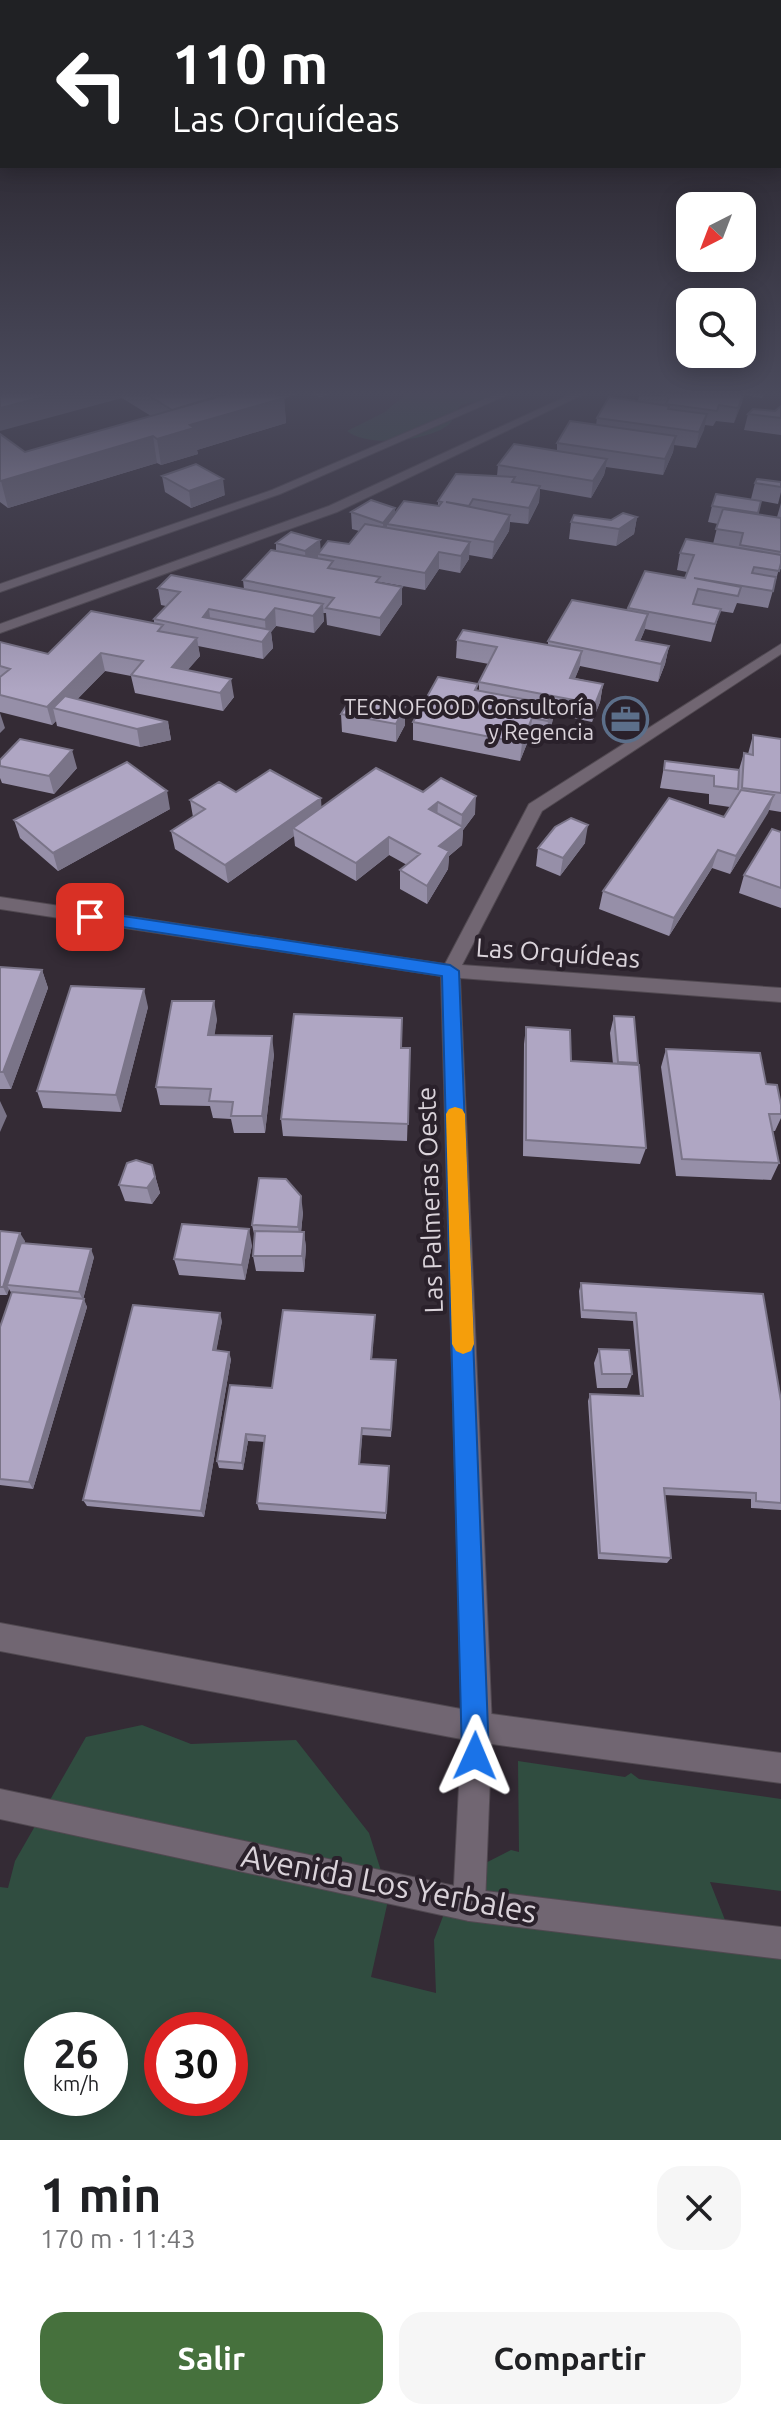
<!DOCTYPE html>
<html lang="es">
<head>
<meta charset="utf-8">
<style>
  body { margin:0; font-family:Ubuntu,sans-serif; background:#f6f6f6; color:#202124; height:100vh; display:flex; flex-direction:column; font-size:30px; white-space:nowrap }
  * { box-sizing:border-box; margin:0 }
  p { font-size:26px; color:#757577 }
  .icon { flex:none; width:44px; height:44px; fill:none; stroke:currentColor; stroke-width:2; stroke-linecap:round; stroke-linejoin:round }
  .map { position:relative; height:2140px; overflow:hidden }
  .details { display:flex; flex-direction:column; background:#fff; flex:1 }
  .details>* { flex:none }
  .hud { position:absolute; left:0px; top:0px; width:782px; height:168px; box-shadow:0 4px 20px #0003; background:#202124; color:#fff; overflow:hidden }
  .needle { width:52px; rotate:222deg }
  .buttons { position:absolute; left:676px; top:192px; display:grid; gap:16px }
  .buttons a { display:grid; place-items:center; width:80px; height:80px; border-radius:16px; background:#fff; box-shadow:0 4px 20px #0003; font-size:40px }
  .speed { position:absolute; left:24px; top:2012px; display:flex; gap:16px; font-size:40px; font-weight:700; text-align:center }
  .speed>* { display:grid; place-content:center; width:104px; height:104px; border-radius:50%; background:#fff; box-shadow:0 4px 20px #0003; line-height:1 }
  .speed small { font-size:20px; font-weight:400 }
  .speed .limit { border:12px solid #d22; background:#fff; color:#111 }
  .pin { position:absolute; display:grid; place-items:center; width:68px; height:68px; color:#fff; margin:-34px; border-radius:16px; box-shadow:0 4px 12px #0006 }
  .me { position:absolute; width:88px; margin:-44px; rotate:1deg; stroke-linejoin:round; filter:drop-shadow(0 0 6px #0008) }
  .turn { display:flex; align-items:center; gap:28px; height:168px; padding:0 40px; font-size:36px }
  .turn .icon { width:104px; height:104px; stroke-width:2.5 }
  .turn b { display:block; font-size:56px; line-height:68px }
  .round { display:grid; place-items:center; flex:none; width:84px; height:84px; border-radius:24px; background:#f6f6f6 }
  .head { display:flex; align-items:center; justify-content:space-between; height:136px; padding:0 40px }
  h1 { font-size:48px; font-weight:600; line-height:60px }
  .button { display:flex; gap:16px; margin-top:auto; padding:16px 40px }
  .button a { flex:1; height:92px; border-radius:24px; background:#46713d; color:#fff; font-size:32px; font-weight:600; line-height:92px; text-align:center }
  .button a+a { background:#f6f6f6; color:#202124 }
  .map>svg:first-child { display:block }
</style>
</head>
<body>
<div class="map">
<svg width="781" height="2140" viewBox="0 0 781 2140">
  <rect width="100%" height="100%" fill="#342b35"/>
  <!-- green -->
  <path fill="#304d40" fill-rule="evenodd" d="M408 392H514L461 405C455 412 455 420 447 426 425 441 369 448 347 431L385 412Z
    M142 1725 191 1744 296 1740 369 1833 389 1896 371 1977 436 1993 434 1940 458 1877 511 1850 519 1852 518 1761 625 1777 631 1773 639 1779 781 1799V1891L710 1882 725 1920 781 1959V2140H0V1887L8 1888 15 1861 86 1737ZM42 2030H110V2098H42ZM162 2030H230V2098H162Z"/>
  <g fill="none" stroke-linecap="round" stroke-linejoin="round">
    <defs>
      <path id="street" d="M781 644V654L542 811 462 965 781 988V1002L460 978 492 1727 485 1905 480 1916 469 1921 458 1916 453 1905 462 1727 441 976 0 909V897L445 964 529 804Z"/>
      <path id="secondary" d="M501 392H514L280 494 0 592V584L272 490Z
        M576 392H588L337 512 0 633V624L329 506Z
        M0 1623 477 1712 781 1753V1783L477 1742 0 1651Z
        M0 1789 469 1889 781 1927V1959L469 1921 0 1819Z"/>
    </defs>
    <!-- street casing -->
    <use href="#street" stroke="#514951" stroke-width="2"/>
    <!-- secondary casing -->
    <use href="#secondary" stroke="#514951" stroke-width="2"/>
    <!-- street -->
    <use href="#street" fill="#716672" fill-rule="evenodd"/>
    <!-- secondary -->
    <use href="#secondary" fill="#716672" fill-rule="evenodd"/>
  </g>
  <!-- wall -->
  <path fill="#968fa8" d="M0 392H304L284 398 286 423 197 450 198 454 161 465 157 463 8 508 0 502V434L25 452 151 416 122 398 2 394Z
    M310 392H336L320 397Z
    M640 392H764L762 398 744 395 734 423 716 421 713 426 705 425 696 448 674 445 673 452 663 475 606 467 604 475 591 498 540 489 539 502 528 524 510 522 509 531 492 559 469 555V559L460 573 439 569 425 590 380 582 402 604 380 636 327 625 326 613H323L324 621 314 633 276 626 271 632 273 648 263 659 198 646 200 656 187 670 234 697 223 711 135 693 131 676 105 671 77 699 168 722 171 740 140 747 57 726 56 721 52 725 0 712V642L48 654 154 623V619L166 606 161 605 158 588 244 589 243 580 276 551V543L320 551 349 544 359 531 352 529 351 512 395 514 438 506V501L497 476 498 465 557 451V443L596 425 597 418 638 401Z
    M781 406V435L744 430 748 414 775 411Z
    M162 476 225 495 191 508 165 492Z
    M781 482V492L778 504 751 499 755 483Z
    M761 501 758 514 777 517 781 503V569H779L768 608 737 603 733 613 720 611 711 642 645 629 640 641 669 646 665 664 658 682 580 666 575 678 603 684 600 702 592 722 554 714 552 723 546 739 530 736 520 761 413 740V722L479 691V682L489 664 456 658 457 640 548 645V641L627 610 628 608 685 578 687 572 677 570 680 553 713 544 718 524 708 522 712 506Z
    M637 517 634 534 616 546 569 539 571 522 611 520Z
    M341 714 405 725 396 742 342 732Z
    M753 735 781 739V812L769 810 730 874 712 868 669 936 599 909 603 891 724 817 730 807 709 804V794L660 788 665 761 738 773 744 753 748 754Z
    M0 760 77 768 54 794 2 783 0 778Z
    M236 792 322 807 423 792 475 814 463 830 462 845 449 856 448 869 427 904 400 889V870L407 865 389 855 356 881 295 846 294 836 228 883 175 849 171 831 193 817 190 800Z
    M170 809 58 871 20 838 14 820Z
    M781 832V908L739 893 744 875Z
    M585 843 560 876 536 866 538 848Z
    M0 967 42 970 48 988 11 1089H0Z
    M148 1007 121 1112 43 1108 37 1091Z
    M614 1016 638 1063 646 1148 640 1164 523 1156 524 1044 526 1027 571 1061 613 1064 610 1033Z
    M217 1019 214 1035 274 1054 265 1133H234L231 1119 213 1118 210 1106 160 1105 156 1087Z
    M410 1048 407 1141 283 1136 281 1119Z
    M666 1049 766 1084 781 1105V1118L775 1131H773L779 1163 771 1180 676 1176 661 1067Z
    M152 1165 160 1193 152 1204 125 1201 119 1185Z
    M303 1212 301 1232H304L306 1248 304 1272 256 1271 253 1256 255 1238 252 1225Z
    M0 1231 25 1241 24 1243 94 1257 83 1299 87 1307 33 1489 0 1485V1327L12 1294 9 1289 7 1295H0Z
    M252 1245 245 1280 179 1275 174 1259Z
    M581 1283 763 1294 781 1401V1510L751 1508V1499L664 1495 671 1558 667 1563 598 1559 588 1401 590 1394 640 1396 633 1321 581 1318 579 1291Z
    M375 1315 372 1359 396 1360 391 1437 362 1435 360 1464 389 1466 386 1519 259 1510 257 1503 265 1442 248 1441 243 1470 219 1468 217 1461 272 1388Z
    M222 1321 216 1350 231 1359 204 1517 87 1506 83 1500Z
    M599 1349 632 1374 627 1388H597L594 1363Z"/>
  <!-- shaded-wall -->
  <path fill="#7a7488" d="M62 392H121L122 398 0 431V408Z
    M231 392H304L284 398 286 423 197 450 198 454 161 465 157 439Z
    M320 392H336L320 397Z
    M744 392 742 403 734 423 738 408Z
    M707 414 704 430 696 448 699 432Z
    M153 436 157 463 8 508 1 481Z
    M676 436 673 452 663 475 665 459Z
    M607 459 604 475 591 498 593 481Z
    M223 479 225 495 191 508 189 491Z
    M540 486 539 502 528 524 529 508Z
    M395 508V525L387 524V535L384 540 383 523Z
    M510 515 509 531 492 559 494 542Z
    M637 517 634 534 616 546 619 529Z
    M320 540 321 554H318V559L306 568 305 551Z
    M470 542 469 559 460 573 461 556Z
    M439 552V569L425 590V573Z
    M402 587V604L380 636V618Z
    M323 604 324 621 314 633 313 616Z
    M275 608 276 626 271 632 273 648 263 659 262 642 266 636 265 620Z
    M209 609 211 627 203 617Z
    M648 614 644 632 633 657 636 640Z
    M197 638 200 656 175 685 172 667Z
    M669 646 665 664 658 682 661 664Z
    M582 651 579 669 568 695 570 678Z
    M101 653 105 671 66 711 53 708 56 721 52 725 47 707Z
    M231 679 234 697 223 711 220 693Z
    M603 684 600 702 592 722 595 704Z
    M555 705 552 723 546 739 548 721Z
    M405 707V725L396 742V724Z
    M0 713 5 728 0 733Z
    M532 718 530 736 520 761 522 743Z
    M168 722 171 740 140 747 137 729Z
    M72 750 77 768 54 794 49 776Z
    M167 791 170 809 58 871 53 853Z
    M774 795 768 813 730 874 736 856Z
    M476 796 475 814 463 830 462 845 449 856 448 869 427 904V886L439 846 461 829 462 815Z
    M321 798 322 816 293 828 294 836 228 883 225 865Z
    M438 802 437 820 429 809Z
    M588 825 585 843 560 876 563 858Z
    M389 837V855L356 881V863Z
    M718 850 712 868 669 936 674 918Z
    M42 970 48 988 11 1089 3 1072Z
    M144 989 148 1007 121 1112 116 1095Z
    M214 1001 217 1019 212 1053 208 1035Z
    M272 1036 274 1054 265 1133 262 1116Z
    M0 1101 7 1116 0 1132Z
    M152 1165 160 1193 152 1204 147 1188Z
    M301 1196 303 1212 300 1243 298 1227Z
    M249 1229 252 1245 245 1280 242 1265Z
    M304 1232 306 1248 304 1272 302 1256Z
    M20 1233 25 1241 10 1286 7 1285 9 1289 7 1295 3 1287Z
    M91 1249 94 1257 83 1300 79 1292Z
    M84 1299 87 1307 33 1489 29 1482Z
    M220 1313 222 1321 215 1358 213 1350Z
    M229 1352 231 1359 204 1517 201 1511Z
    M246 1434 248 1441 243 1470 242 1463Z"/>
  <!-- building -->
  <path fill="#afa6c3" stroke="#7a7488" stroke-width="2" d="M10 392H62L0 408V394Z
    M143 392H231L172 410Z
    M235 392H274L284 398 190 425 194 428 157 439 153 436 1 481H0V434L25 452Z
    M640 392H744L738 408 719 405 717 411 666 404 669 397 639 393Z
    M609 397 669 406 668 409 707 414 699 432 597 418Z
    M781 406V418L748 414 753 409 775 411Z
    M570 421 676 436 665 459 557 443Z
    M514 444 607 459 593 481 498 465Z
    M196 464 223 479 189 491 162 476Z
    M456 474 515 477 512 482 540 486 529 508 473 499 469 506 446 502 510 515 494 542 387 524 404 501 439 506 442 502 438 501Z
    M757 479 781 482V487L755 483Z
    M716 494 761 501 758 513 712 506Z
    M371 500 395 508 383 523 351 512Z
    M723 509 781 518V552L740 545 743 533 716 529Z
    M623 513 637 517 619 529 571 522 574 515 611 520Z
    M365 524 470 542 461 556 439 552 425 573 318 554 328 541 349 544Z
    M291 532 320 540 305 551 276 543Z
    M686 539 781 555V563L779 571 754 567 752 573 776 577 773 591 694 578 741 587 738 596 698 589 693 604 721 609 715 624 628 608 645 571 685 578 694 555 680 553Z
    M271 550 333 561 328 568 380 577 376 582 402 587 380 618 326 608 334 598 243 580Z
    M171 575 323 604 313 616 275 608 265 620 209 609 203 617 271 630 262 642 154 619 180 592 158 588Z
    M572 600 648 614 636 640 669 646 661 664 548 641Z
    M91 611 163 625 158 631 197 638 172 667 231 679 220 693 131 675 143 661 101 653 47 707 0 695V677L10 669 0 666V642L48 654Z
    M463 630 582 651 570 678 603 684 595 704 479 682 497 647 457 640Z
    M438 677 478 684 475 690 555 705 548 721 532 718 522 743 413 722Z
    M65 696 168 722 137 729 53 708Z
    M352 697 405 707 396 724 341 714Z
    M753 735 781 739V793L742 788 744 753 753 755Z
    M20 739 72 750 49 776 0 766V760Z
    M665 761 739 770 738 789 714 786V776L664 770Z
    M127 762 167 791 53 853 14 820Z
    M376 768 423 792 441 778 476 796 462 815 438 802 429 809 463 827 439 846 449 851 427 886 400 870 420 854 389 837 356 863 293 828Z
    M270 770 321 798 225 865 171 831 205 809 190 800 219 782 236 792Z
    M741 790 774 795 736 856 718 850 674 918 603 891 669 798 724 817Z
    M571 818 588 825 563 858 538 848 555 827Z
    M772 829 781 832V888L744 875Z
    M0 967 42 970 3 1072H0Z
    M71 986 144 989 116 1095 37 1091Z
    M172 1001H214L208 1035 272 1036 262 1116H231L233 1102 209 1101 211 1089 156 1087Z
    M294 1014 402 1018 401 1048H410L408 1124 281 1119Z
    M614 1016 634 1017 638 1063 618 1062Z
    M526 1027 570 1030 571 1061 639 1065 646 1148 526 1140Z
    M666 1049 760 1053 766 1084 777 1085 781 1105V1114H769L779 1163 682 1159Z
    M136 1160 152 1165 155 1177 147 1188 119 1185 127 1163Z
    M259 1178 286 1179 301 1196 298 1227 252 1225Z
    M182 1224 249 1229 242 1265 174 1259Z
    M0 1231 20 1233 3 1287H0Z
    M255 1231 304 1232 302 1256H253Z
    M21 1243 91 1249 79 1292 7 1285Z
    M581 1283 763 1294 781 1401V1503L756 1501V1493L664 1488 671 1558 600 1553 590 1394 643 1396 636 1313 583 1310Z
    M12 1292 84 1299 29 1482 0 1479V1327Z
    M133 1305 220 1313 213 1350 229 1352 201 1511 83 1500Z
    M283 1310 375 1315 371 1359 396 1360 391 1430 362 1428 359 1464 389 1466 386 1513 257 1503 265 1436 246 1434 242 1463 217 1461 230 1385 272 1388Z
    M599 1349 629 1350 632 1374H602Z"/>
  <!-- sky -->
  <linearGradient id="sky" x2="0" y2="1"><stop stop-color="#1d181d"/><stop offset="0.57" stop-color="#4a4a5c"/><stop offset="1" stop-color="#4a4a5c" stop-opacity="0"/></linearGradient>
  <rect width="781" height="691" fill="url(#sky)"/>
  <!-- route -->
  <path fill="#1a73e8" stroke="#114b97" stroke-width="2" d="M90 911 450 965 459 971 489 1756 485 1766 475 1770 466 1766 462 1756 442 976 84 921V913Z"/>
  <!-- slow -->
  <path fill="#f59e0b" d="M455 1107 462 1109 465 1114 474 1344 471 1351 463 1354 456 1351 452 1344 446 1114 449 1109Z"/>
  <!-- icons -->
  <defs>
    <symbol id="office-ring" viewBox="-11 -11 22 22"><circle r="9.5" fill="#2a212b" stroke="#5c6f8a" stroke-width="1.5"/><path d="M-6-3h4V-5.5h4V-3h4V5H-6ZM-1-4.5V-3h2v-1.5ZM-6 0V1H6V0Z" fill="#5c6f8a"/></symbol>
  </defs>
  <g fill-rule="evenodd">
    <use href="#office-ring" x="600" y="694" width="51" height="51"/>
  </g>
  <g text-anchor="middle" stroke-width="8" stroke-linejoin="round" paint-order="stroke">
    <!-- far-poi labels -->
    <g font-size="22" fill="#dad3da" stroke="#2a212b" text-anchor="end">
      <text x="594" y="715">TECNOFOOD Consultoría<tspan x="594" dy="25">y Regencia</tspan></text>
    </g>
    <!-- street labels -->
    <g font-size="26" fill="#dad3da" stroke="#2a212b">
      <text transform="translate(558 953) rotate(4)" y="9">Las Orquídeas</text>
      <text transform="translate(430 1200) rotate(-92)" y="9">Las Palmeras Oeste</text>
    </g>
    <!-- near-street labels -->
    <g font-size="32" fill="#dad3da" stroke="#2a212b">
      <text transform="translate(389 1884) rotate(11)" y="11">Avenida Los Yerbales</text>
    </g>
  </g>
</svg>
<div class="buttons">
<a><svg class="needle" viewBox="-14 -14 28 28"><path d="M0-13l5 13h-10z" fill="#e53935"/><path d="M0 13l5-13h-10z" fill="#757577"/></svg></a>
<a><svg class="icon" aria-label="search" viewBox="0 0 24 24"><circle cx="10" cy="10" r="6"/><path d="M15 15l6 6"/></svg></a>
</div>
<div class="speed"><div>26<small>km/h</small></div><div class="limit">30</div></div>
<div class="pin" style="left:90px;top:917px;background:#d93025"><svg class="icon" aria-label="arrive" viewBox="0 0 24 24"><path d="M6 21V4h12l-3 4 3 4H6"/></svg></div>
<svg class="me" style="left:475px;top:1756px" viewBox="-20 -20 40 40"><path d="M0-17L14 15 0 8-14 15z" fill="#1a73e8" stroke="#fff" stroke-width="4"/></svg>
<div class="hud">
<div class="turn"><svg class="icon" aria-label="left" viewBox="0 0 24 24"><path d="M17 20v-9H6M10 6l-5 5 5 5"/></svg><div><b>110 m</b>Las Orquídeas</div></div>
</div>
</div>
<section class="details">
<div class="head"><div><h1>1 min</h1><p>170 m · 11:43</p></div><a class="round"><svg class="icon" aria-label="close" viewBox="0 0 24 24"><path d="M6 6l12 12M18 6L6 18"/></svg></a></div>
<div class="button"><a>Salir</a><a>Compartir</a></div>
</section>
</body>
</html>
